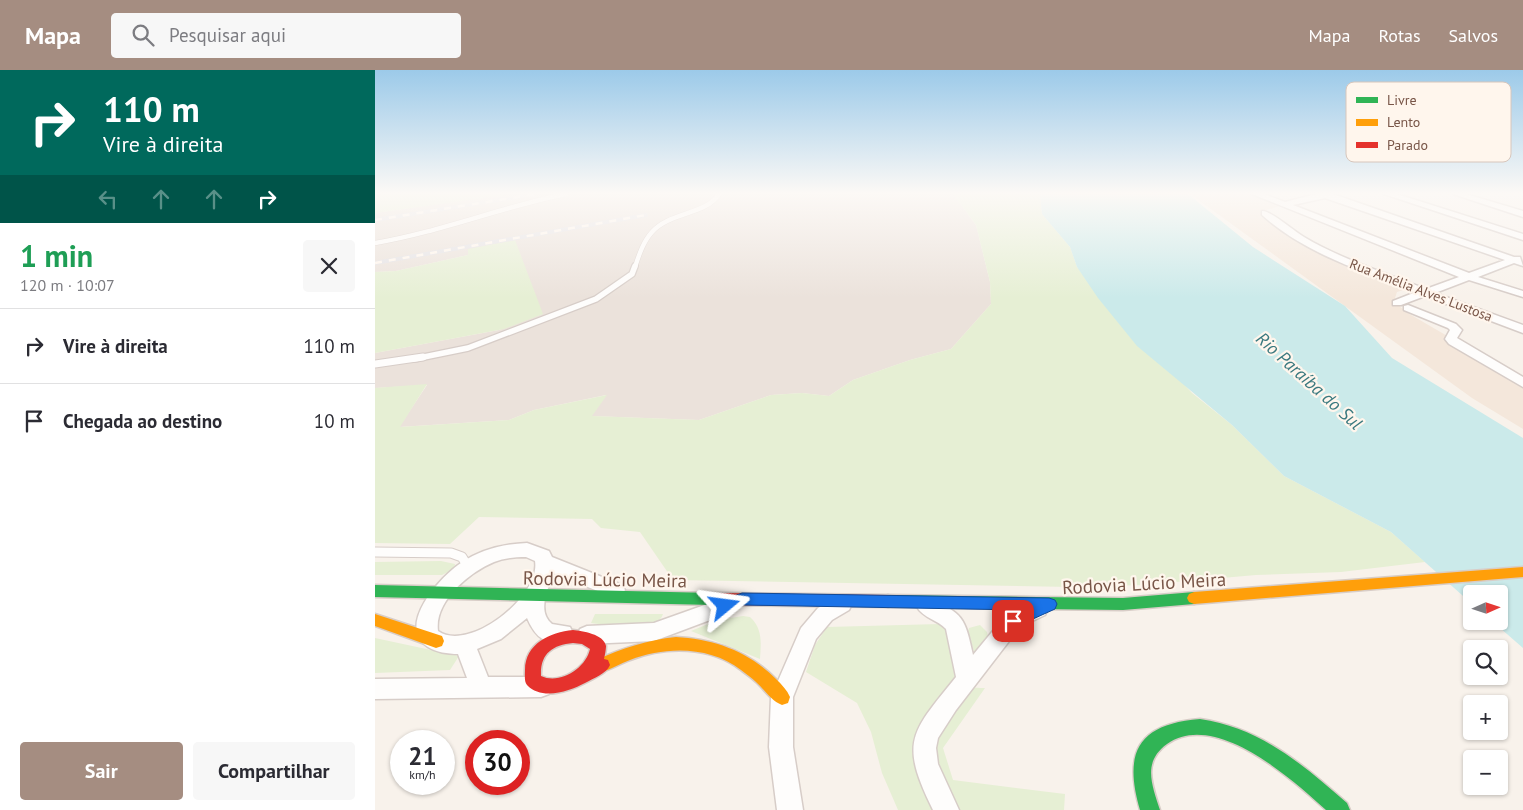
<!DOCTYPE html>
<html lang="pt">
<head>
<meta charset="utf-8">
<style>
  body { margin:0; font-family:"PT Sans",sans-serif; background:#f7f7f7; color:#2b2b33; height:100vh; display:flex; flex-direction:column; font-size:19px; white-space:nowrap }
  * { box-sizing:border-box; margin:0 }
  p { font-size:16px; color:#7c7c81 }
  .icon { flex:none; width:28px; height:28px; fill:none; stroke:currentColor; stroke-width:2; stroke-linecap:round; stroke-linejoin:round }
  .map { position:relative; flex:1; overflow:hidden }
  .drawer { display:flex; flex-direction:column; background:#fff; width:375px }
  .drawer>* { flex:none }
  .hud { background:#00695c; color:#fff; overflow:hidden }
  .needle { width:32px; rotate:87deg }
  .tools { position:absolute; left:1088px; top:515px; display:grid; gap:10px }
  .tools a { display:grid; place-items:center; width:45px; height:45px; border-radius:5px; background:#fff; box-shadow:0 1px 4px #0004; font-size:25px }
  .speed { position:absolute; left:15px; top:660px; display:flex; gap:10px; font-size:25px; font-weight:700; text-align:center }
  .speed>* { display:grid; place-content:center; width:65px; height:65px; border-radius:50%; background:#fff; box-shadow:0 1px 4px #0004; line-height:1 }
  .speed small { font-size:12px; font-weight:400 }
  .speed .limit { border:8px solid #d22; background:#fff; color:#111 }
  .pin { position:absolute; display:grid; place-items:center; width:42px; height:42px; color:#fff; margin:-21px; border-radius:10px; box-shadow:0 2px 8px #0006 }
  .me { position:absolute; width:55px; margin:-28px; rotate:74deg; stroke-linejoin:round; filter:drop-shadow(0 0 4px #0008) }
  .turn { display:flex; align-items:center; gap:18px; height:105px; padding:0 20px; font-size:22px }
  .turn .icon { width:65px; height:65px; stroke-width:2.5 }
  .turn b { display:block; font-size:35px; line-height:42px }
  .lanes { display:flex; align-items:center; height:48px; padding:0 20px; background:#0003; justify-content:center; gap:25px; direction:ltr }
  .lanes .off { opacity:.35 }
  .round { display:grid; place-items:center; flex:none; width:52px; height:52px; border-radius:5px; background:#f7f7f7 }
  .head { display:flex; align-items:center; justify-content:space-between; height:85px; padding:0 20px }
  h1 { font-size:30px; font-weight:800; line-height:38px; color:#1e9e55 }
  .button { display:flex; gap:10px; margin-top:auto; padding:10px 20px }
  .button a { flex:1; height:58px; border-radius:5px; background:#a58d81; color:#fff; font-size:20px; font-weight:800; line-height:58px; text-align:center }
  .button a+a { background:#f7f7f7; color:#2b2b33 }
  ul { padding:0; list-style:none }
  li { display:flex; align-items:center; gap:15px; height:75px; padding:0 20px; border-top:1px solid #e1e1e2 }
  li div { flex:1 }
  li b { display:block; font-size:19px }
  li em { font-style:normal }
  header { display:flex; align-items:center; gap:30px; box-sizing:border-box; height:70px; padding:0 25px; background:#a58d81; color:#fff }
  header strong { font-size:24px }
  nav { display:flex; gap:28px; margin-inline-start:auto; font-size:18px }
  .search { width:350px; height:45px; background:#f7f7f7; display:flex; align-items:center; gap:12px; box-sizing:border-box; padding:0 18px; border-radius:5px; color:#7c7c81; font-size:19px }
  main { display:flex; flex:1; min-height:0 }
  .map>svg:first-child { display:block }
</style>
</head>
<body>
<header>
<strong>Mapa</strong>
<div class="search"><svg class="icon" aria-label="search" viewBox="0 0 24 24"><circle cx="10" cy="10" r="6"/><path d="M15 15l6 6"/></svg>Pesquisar aqui</div>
<nav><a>Mapa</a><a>Rotas</a><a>Salvos</a></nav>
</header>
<main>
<section class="drawer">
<div class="hud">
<div class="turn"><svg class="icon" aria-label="right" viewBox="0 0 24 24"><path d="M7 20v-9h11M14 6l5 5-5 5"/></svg><div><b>110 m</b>Vire à direita</div></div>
<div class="lanes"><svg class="icon off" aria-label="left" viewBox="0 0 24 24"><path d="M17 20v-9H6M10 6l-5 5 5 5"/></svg><svg class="icon off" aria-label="ahead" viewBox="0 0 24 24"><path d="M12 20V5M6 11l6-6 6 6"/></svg><svg class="icon off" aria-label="ahead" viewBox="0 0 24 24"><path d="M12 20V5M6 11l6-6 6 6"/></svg><svg class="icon" aria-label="right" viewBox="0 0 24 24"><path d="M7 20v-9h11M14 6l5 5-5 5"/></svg></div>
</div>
<div class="head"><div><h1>1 min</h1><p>120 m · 10:07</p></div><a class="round"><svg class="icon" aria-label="close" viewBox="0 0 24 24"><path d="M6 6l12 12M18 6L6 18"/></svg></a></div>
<ul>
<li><svg class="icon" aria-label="right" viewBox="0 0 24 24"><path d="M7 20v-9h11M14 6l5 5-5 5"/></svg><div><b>Vire à direita</b></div><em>110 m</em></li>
<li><svg class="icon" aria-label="arrive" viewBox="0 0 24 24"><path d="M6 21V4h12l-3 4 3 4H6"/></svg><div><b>Chegada ao destino</b></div><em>10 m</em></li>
</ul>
<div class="button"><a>Sair</a><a>Compartilhar</a></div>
</section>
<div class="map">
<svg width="1148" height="740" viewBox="0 0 1148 740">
  <rect width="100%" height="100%" fill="#f8f2eb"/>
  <!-- residential -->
  <path fill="#f4e7db" d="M815 124H880L908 135 888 141 955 184 1038 217 1022 222 1019 231 1031 242 1148 310V359L1097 328Z"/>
  <!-- industrial -->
  <path fill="#ebe2db" d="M129 124H578L601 155 615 212 616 234 576 279 535 290 478 310 454 326 427 323 396 325 324 350 216 346 231 325 159 340 134 350 24 357 52 315 0 318V283L124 260 167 244 93 179V185L21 201 0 202V143Z"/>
  <!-- green -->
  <path fill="#e6efd4" d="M0 124H129L131 125 0 143Z
    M578 124H665L667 144 695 177 702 197 817 323 857 355 909 406 1016 462 1050 492 966 502 881 505 767 515 697 517 298 510 265 462 226 458 217 449 104 447 75 474 0 473V318L52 314 25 357 134 350 159 340 232 325 217 346 324 350 396 325 427 323 454 326 478 310 535 290 576 279 616 234 615 212 601 155Z
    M140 170 168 244 129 259 0 283V202L21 201 93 185V179Z
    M66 491 80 494 79 499 67 505H0V492Z
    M220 544H288C282 564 233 555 216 553Z
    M368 546 375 547C388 559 386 573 385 589L316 561 343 550Z
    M565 554C583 562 578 587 579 605 586 617 598 618 610 618L568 678 578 710 690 724 689 740H523L507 703 496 662 482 633 431 602 440 575 452 557Z
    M605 555 612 562 613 566 604 584 600 585 593 561 594 558Z
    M0 568 84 586 75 600 0 603Z"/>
  <!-- water -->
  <path fill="#cbeaea" d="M665 124H813L878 177 970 236 1017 288 1148 368V578L1117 551H1124V524H1096V533L1016 462 909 406 857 355 762 276 723 228 702 197 695 177 667 144Z"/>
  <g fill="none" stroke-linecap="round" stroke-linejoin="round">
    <defs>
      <path id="lane-far3" d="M0 173C65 162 126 137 191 124
        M260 197C264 185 268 172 277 162 294 142 331 145 344 124"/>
      <path id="lane-far2" d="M39 289 93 278 221 229 257 204 260 196"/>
      <path id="lane-far1" d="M0 294 48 287"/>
      <path id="lane" d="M0 482 76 483 87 487 93 497"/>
      <path id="street" d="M877 124H889L910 132 941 124H958L1139 187H1145L1148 196 1139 193 1103 207 1148 221V227L1094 210 1060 223 1148 255V263L1050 226 1026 235H1018V231L1041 222C988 201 930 184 887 145V141C895 140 920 162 929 167 966 189 1010 203 1051 219L1084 207ZM950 128 1130 190 1094 203 918 135Z
        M1009 124H1022L1148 164V170Z
        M1078 124H1091L1148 141V147Z
        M1033 235 1081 254 1087 260 1082 268 1148 307V317L1074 274 1070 269 1075 260 1073 258 1029 240V236Z
        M152 473 174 481 177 487 247 515 250 520 247 525 240 528 178 503C174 518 161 541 177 554L195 557 198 563 195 569C172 577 161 569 152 548L126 569 102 579 113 607H166L174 610 177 617 174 624 166 627 0 629V609L92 608 83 584C73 584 61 582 53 577 20 556 66 506 86 493 106 479 129 474 152 473ZM151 487 160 491C166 526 94 583 63 561 59 531 95 502 119 492 129 488 140 487 151 487Z
        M467 526 474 528 477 534 474 540 457 550 441 569 418 627V677L428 740H402L394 677 396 627 426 558 443 538Z
        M352 527 359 529 362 535 359 541 279 571 212 574 205 571 202 565 205 559 212 556 279 553Z
        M552 529C589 542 590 549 598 585L631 545 663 531 670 533 673 539 670 545 645 557 581 640 563 668 561 678 563 694 584 740H558C524 671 536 663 581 607L571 559C563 550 548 548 542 537L545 531Z"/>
      <path id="fast" d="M0 515 338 523 343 525 345 529 343 533 338 535 0 527Z
        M819 522 824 524 826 528 824 532 819 534 748 540 513 537 508 535 506 531 508 527 513 525 748 528Z
        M825 649C886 658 927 694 972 733L975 740H951C917 709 840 640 792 674 767 692 777 715 785 740H765C748 682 763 654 825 649Z"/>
      <path id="slow" d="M1148 497V507L819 534 814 532 812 528 814 524 819 522Z
        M0 544 67 566 69 571 67 576 61 578 0 556Z
        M301 567C339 569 373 581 401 609 407 615 412 620 415 627L413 633 407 635C396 631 390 620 381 612 377 608 371 604 366 600 335 576 291 576 255 590 246 593 237 599 227 602L221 600 219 595 221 590C248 578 272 570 301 567Z"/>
      <path id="jam" d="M338 523 513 525 518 527 520 531 518 535 513 537 338 535 333 533 331 529 333 525Z
        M198 560C207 561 229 564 231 576 231 579 230 585 229 589L233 590 235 595C231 604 219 608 210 613 195 621 167 631 152 615 149 612 150 605 150 600 150 574 175 562 198 560ZM198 573 207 574 215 579C211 598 185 615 166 606 165 584 177 575 198 573Z"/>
    </defs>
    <!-- lane-far3 casing -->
    <use href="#lane-far3" stroke="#d7cdc8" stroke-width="5.5"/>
    <!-- lane-far2 casing -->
    <use href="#lane-far2" stroke="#d7cdc8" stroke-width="8"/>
    <!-- lane-far1 casing -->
    <use href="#lane-far1" stroke="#d7cdc8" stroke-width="9"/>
    <!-- lane casing -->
    <use href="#lane" stroke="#d7cdc8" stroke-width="11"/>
    <!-- street casing -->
    <use href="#street" stroke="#d7cdc8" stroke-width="3"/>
    <!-- fast casing -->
    <use href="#fast" stroke="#d8cdc7" stroke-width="3"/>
    <!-- slow casing -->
    <use href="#slow" stroke="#d8cdc7" stroke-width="3"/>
    <!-- jam casing -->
    <use href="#jam" stroke="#d8cdc7" stroke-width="3"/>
    <!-- lane-far3 -->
    <use href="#lane-far3" stroke="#fefdfc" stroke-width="4.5"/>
    <!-- lane-far2 -->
    <use href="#lane-far2" stroke="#fefdfc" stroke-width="5.5"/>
    <!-- lane-far1 -->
    <use href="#lane-far1" stroke="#fefdfc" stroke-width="7"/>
    <!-- lane -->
    <use href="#lane" stroke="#fefdfc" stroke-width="9"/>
    <!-- street -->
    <use href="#street" fill="#fefdfc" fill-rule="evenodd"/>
    <!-- fast -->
    <use href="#fast" fill="#30b455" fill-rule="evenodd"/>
    <!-- slow -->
    <use href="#slow" fill="#ff9f0a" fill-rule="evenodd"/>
    <!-- jam -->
    <use href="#jam" fill="#e5322d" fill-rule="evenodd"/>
    <defs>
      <path id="rail" d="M0 150 161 124
        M0 193 271 145"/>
    </defs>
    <!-- rail casing -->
    <use href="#rail" stroke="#e4e2e5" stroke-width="4"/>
    <!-- rail -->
    <use href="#rail" stroke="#fff6ed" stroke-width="2.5" stroke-dasharray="7" stroke-linecap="butt"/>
  </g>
  <!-- sky -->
  <linearGradient id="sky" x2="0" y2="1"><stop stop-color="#9ccae9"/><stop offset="0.54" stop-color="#fcf9f6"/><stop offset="1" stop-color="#fcf9f6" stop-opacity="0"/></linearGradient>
  <rect width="1148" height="228" fill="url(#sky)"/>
  <!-- route -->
  <path fill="#1a73e8" stroke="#114b97" d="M367 523 674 528 680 530 682 534 680 539 638 558 632 556 630 551 632 547 647 540 368 535 350 542 344 540 342 536 344 532Z"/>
  <g text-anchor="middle" stroke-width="4.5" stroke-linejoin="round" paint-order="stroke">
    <!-- far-street labels -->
    <g font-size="14" fill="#795648" stroke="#fff6ed">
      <text transform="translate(1046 220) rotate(21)" y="5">Rua Amélia Alves Lustosa</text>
    </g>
    <!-- water labels -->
    <g font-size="18" font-style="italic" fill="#3a797f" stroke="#fff6ed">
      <text transform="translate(934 311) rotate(42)" y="6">Rio Paraíba do Sul</text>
    </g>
    <!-- near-street labels -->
    <g font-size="19" fill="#795648" stroke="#fff6ed">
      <text transform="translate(230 509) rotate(1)" y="7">Rodovia Lúcio Meira</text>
      <text transform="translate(769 513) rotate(-3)" y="7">Rodovia Lúcio Meira</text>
    </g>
  </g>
  <!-- legend -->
  <rect x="971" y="12" width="165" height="80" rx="8" fill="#fff6ed" stroke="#d7c6bc" stroke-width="1"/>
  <rect x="981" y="27" width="22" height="6" fill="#30b455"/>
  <rect x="981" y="49" width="22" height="7" fill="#ff9f0a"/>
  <rect x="981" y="72" width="22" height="6" fill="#e5322d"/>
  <g font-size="14" fill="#795648">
    <text x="1012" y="35">Livre</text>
    <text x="1012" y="57">Lento</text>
    <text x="1012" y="80">Parado</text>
  </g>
</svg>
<div class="tools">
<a><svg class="needle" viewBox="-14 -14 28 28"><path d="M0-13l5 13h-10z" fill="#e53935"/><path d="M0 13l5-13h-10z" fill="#7c7c81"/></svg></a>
<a><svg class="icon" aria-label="search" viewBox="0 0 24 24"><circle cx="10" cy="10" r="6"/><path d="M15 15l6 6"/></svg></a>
<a>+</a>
<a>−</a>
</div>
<div class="speed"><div>21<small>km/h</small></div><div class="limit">30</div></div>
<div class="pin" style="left:638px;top:551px;background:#d93025"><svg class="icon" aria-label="arrive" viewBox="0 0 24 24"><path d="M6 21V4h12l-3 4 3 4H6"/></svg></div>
<svg class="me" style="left:350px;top:536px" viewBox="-20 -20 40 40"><path d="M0-17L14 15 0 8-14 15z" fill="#1a73e8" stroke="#fff" stroke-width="4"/></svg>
</div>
</main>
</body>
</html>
